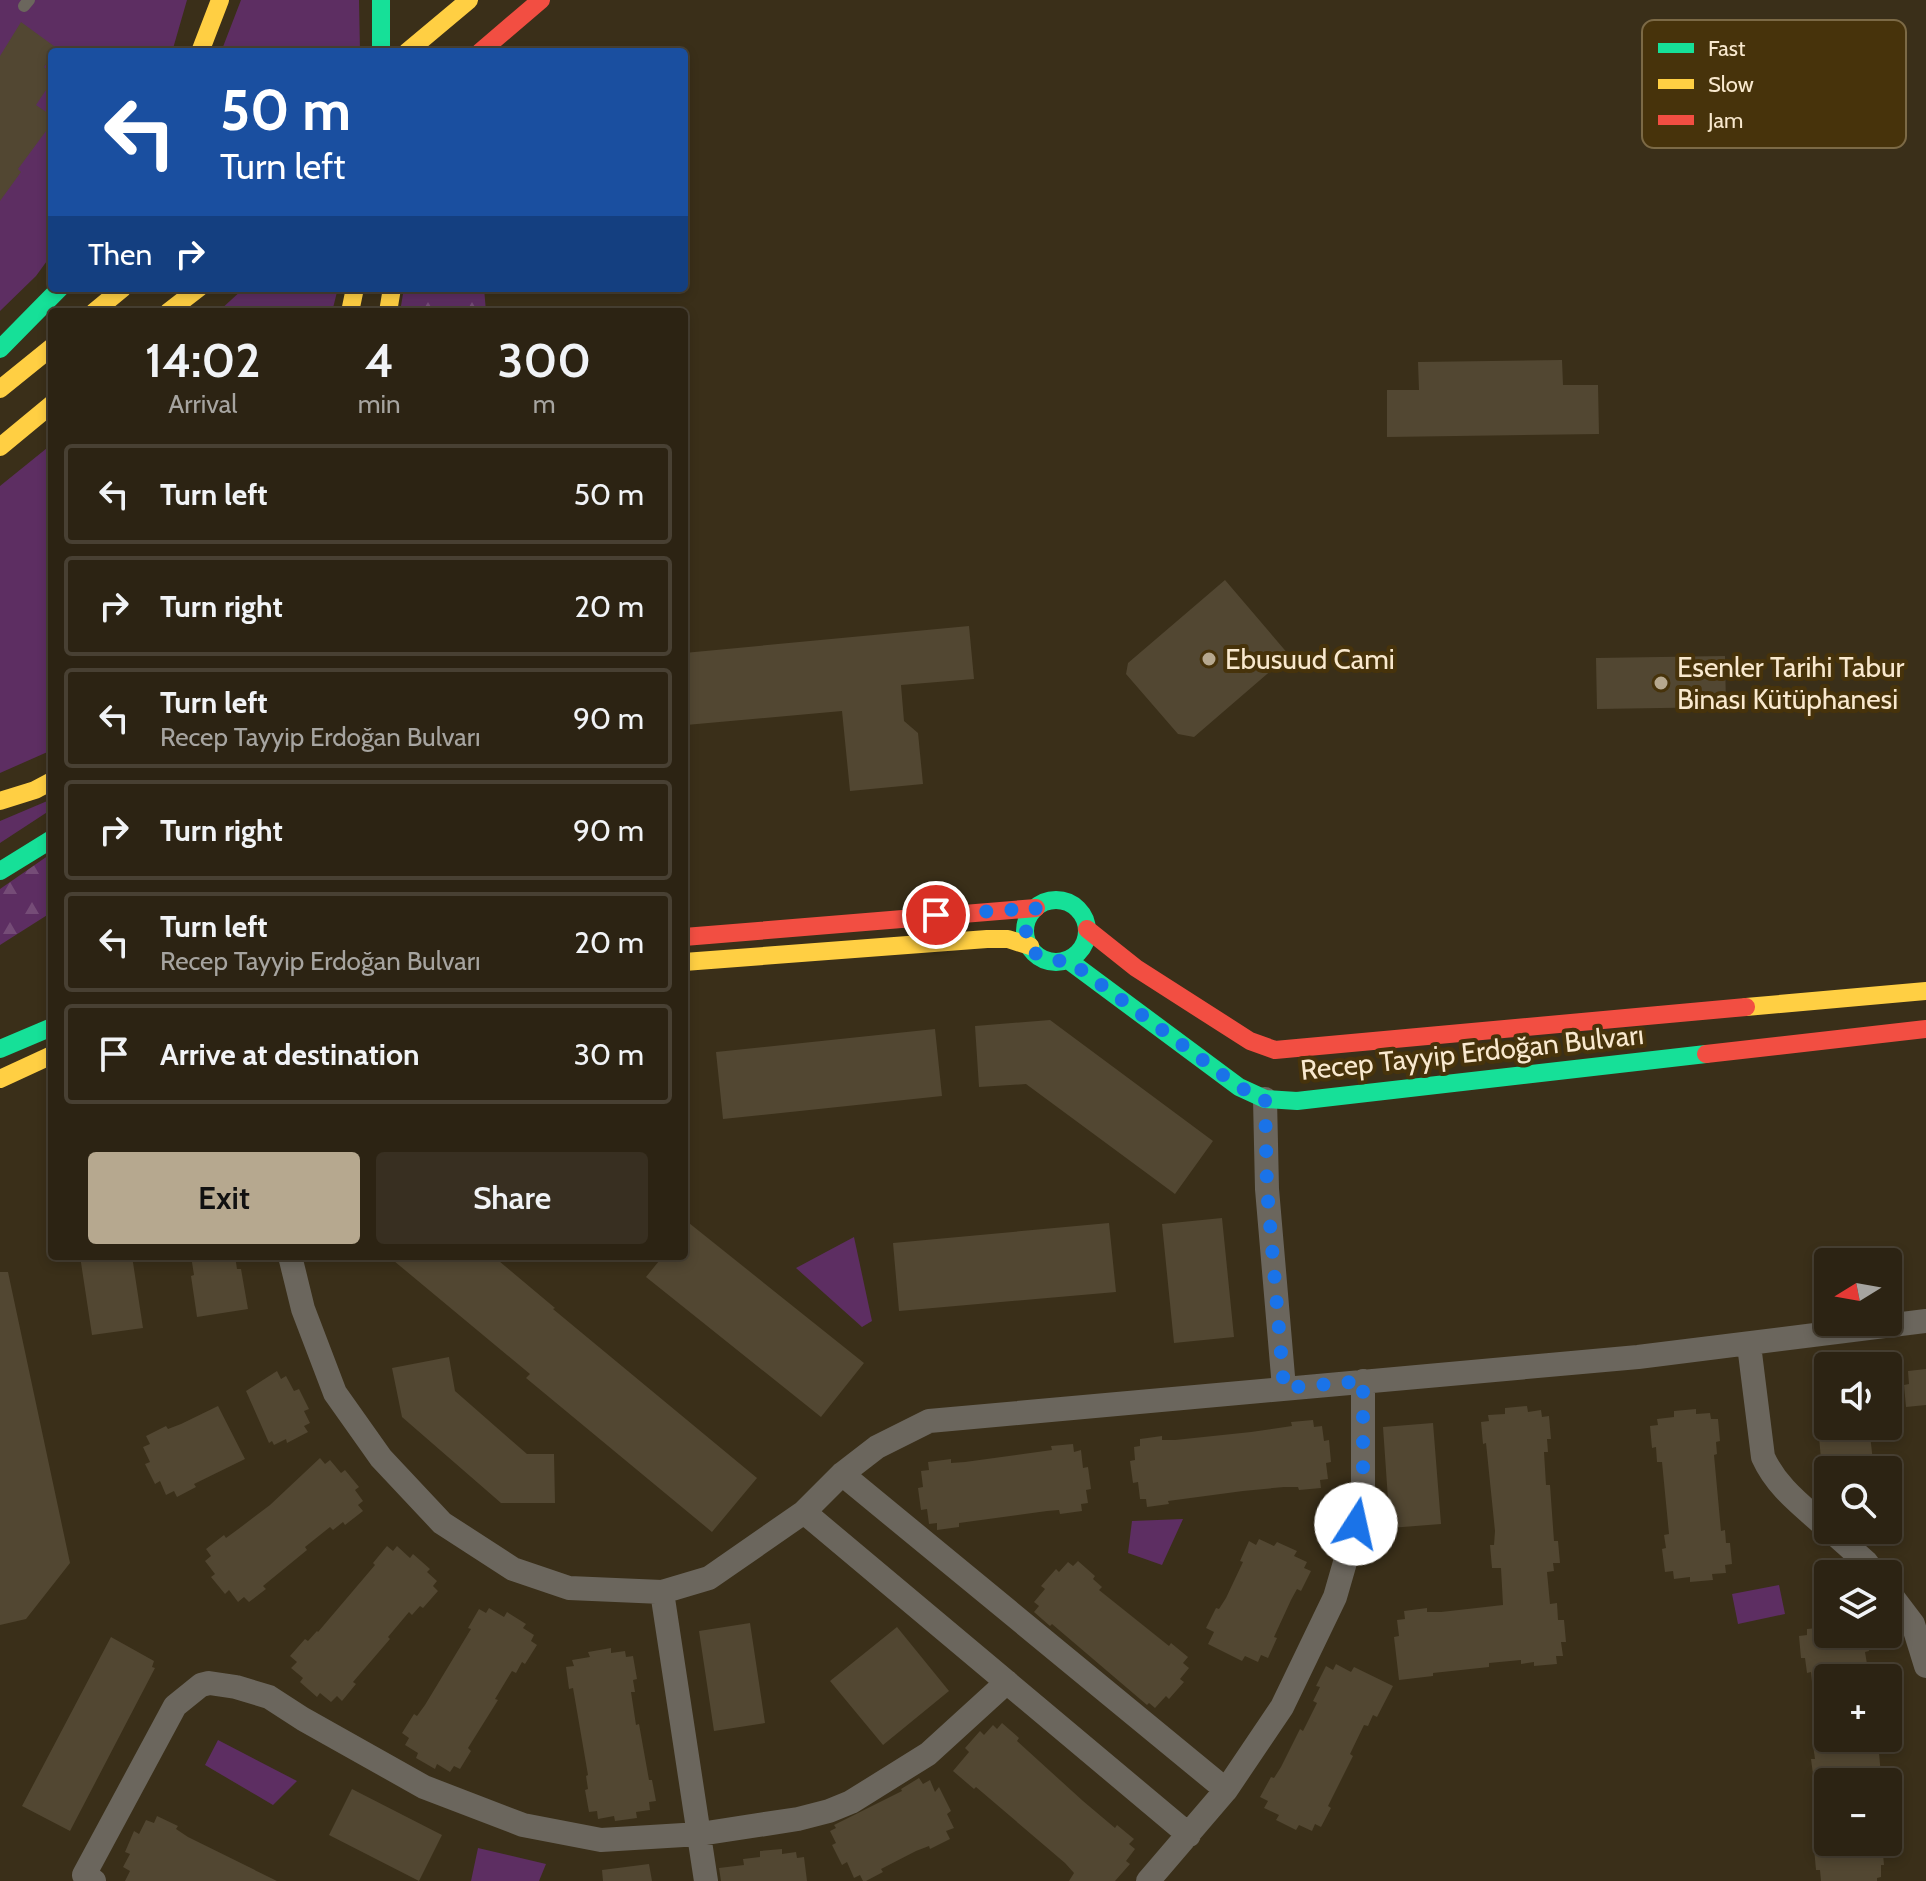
<!DOCTYPE html>
<html lang="en">
<head>
<meta charset="utf-8">
<style>
  body { margin:0; font-family:Cabin,sans-serif; background:#382f21; color:#f1f3f6; height:100vh; display:flex; flex-direction:column; font-size:30px; white-space:nowrap }
  * { box-sizing:border-box; margin:0 }
  p { font-size:26px; color:#a6a4a0 }
  .icon { flex:none; width:44px; height:44px; fill:none; stroke:currentColor; stroke-width:2; stroke-linecap:round; stroke-linejoin:round }
  .map { position:relative; flex:1; overflow:hidden }
  .details { position:absolute; left:48px; top:308px; width:640px; height:952px; display:flex; flex-direction:column; background:#2c2313; border-radius:8px; box-shadow:0 4px 12px #0003,0 0 0 2px #484033 }
  .details>* { flex:none }
  .top-card { position:absolute; left:48px; top:48px; width:640px; height:244px; border-radius:8px; box-shadow:0 4px 12px #0003,0 0 0 2px #484033; background:#1a4fa0; color:#fff; overflow:hidden }
  .needle { width:52px; rotate:259deg }
  .tools { position:absolute; left:1814px; top:1248px; display:grid; gap:16px }
  .tools a { display:grid; place-items:center; width:88px; height:88px; border-radius:8px; background:#2c2313; box-shadow:0 4px 12px #0003,0 0 0 2px #484033; font-size:40px }
  .pin { position:absolute; display:grid; place-items:center; width:68px; height:68px; color:#fff; margin:-34px; border:4px solid #fff; border-radius:50%; box-shadow:0 2px 8px #0007 }
  .me { position:absolute; width:88px; margin:-44px; rotate:10deg; stroke-linejoin:round; filter:drop-shadow(0 0 6px #0008) }
  .turn { display:flex; align-items:center; gap:28px; height:168px; padding:0 40px; font-size:36px }
  .turn .icon { width:104px; height:104px; stroke-width:2.5 }
  .turn b { display:block; font-size:56px; line-height:68px }
  .then { display:flex; align-items:center; height:76px; padding:0 40px; background:#0003; gap:16px; font-size:30px }
  .eta { display:flex; justify-content:space-evenly; align-items:center; height:136px; text-align:center }
  .eta b { font-size:48px; font-weight:600; line-height:56px }
  .primary-button { display:flex; gap:16px; margin-top:auto; padding:16px 40px }
  .primary-button a { flex:1; height:92px; border-radius:8px; background:#b6a88f; color:#111; font-size:32px; font-weight:600; line-height:92px; text-align:center }
  .primary-button a+a { background:#382f21; color:#f1f3f6 }
  ul { padding:0; list-style:none }
  li { display:flex; align-items:center; gap:24px; height:100px; margin:0 16px 12px; padding:0 24px; border:4px solid #484033; border-radius:8px }
  li div { flex:1 }
  li b { display:block; font-size:30px }
  li em { font-style:normal }
  .map>svg:first-child { display:block }
</style>
</head>
<body>
<div class="map">
<svg width="1926" height="1881" viewBox="0 0 1926 1881">
  <defs>
    <pattern id="forest-firs" width="22" height="20" patternUnits="userSpaceOnUse" patternTransform="scale(2)"><rect width="22" height="20" fill="#5d2e62"/><path d="M5 1l3.5 6h-7zM16 11l3.5 6h-7z" fill="#754c77"/></pattern>
  </defs>
  <rect width="100%" height="100%" fill="#3a2f19"/>
  <!-- green -->
  <path fill="#5d2e62" d="M0 0H187L172 52H52V254L36 276 0 311Z
    M241 0H359L360 52H221Z
    M244 288H338L332 312H218Z
    M52 444V750L0 773V486Z
    M52 799V809L0 843V821Z
    M854 1237 872 1321 862 1327 796 1268Z
    M1183 1519 1162 1565 1128 1553 1132 1521Z
    M1779 1585 1785 1614 1738 1624 1732 1594Z
    M218 1740 297 1781 273 1805 205 1765Z
    M478 1848 546 1864 539 1881H471Z"/>
  <!-- forest -->
  <path fill="url(#forest-firs)" d="M404 288H484L486 312H400Z
    M52 853V912L0 945V889Z"/>
  <!-- building -->
  <path fill="#524732" d="M21 22 58 49 52 52V57L44 67 52 73V81L36 105 52 116V123L18 169 21 172 0 201V56Z
    M1562 360 1563 385H1598L1599 434 1387 437V390H1419L1418 362Z
    M1225 580 1289 655 1194 737 1178 734 1126 674 1128 663Z
    M969 626 974 679 901 685 904 721 918 733 923 784 850 791 842 711 686 725 684 653Z
    M1725 656 1726 707 1597 709 1596 658Z
    M1050 1020 1213 1141 1175 1194 1026 1084 979 1087 975 1026Z
    M935 1029 942 1096 723 1119 716 1052Z
    M1222 1218 1234 1337 1174 1343 1162 1224Z
    M684 1219 864 1363 821 1417 646 1277 663 1256H684Z
    M1109 1223 1116 1292 899 1311 893 1243Z
    M80 1256H132L143 1328 92 1335Z
    M191 1256H235L237 1269H241L248 1309 197 1317 191 1276 194 1275Z
    M388 1256H493L555 1308 553 1309 757 1478 712 1532 526 1378 530 1374Z
    M0 1272H8L70 1563 26 1619 0 1625Z
    M449 1357 455 1391 527 1454H554L555 1503H501L402 1417 392 1368Z
    M1926 1369V1405L1906 1407 1904 1385 1909 1384 1908 1371Z
    M277 1371 281 1379 286 1376 294 1391 299 1389 309 1409 304 1411 310 1423 304 1426 308 1432 287 1443 286 1439 274 1445 272 1441 269 1443 246 1391Z
    M218 1406 245 1459 194 1484 196 1487 177 1497 174 1491 166 1495 160 1481 155 1484 145 1464 150 1462 143 1447 150 1444 146 1436 166 1426 168 1429 181 1424Z
    M1527 1406 1528 1412 1541 1410 1542 1417 1549 1416 1551 1439H1547L1548 1452H1544L1546 1485H1550L1554 1541H1558L1560 1563H1553L1554 1571 1547 1572 1550 1604 1557 1603 1558 1620H1564L1566 1642H1561L1563 1656H1556L1557 1664 1534 1666V1662L1521 1664V1660L1489 1663V1667L1433 1673V1676L1399 1680 1394 1637 1399 1636 1397 1620 1405 1619 1404 1611 1427 1608V1612H1441L1503 1605 1501 1568H1492L1490 1545H1494L1495 1531 1486 1443 1483 1444 1481 1422 1489 1421 1488 1415 1505 1414V1408Z
    M1696 1409V1414L1710 1413 1711 1419H1718L1720 1441 1716 1442 1717 1454 1714 1455 1721 1531 1725 1530 1726 1543H1730L1732 1564 1725 1565 1726 1573 1712 1574 1713 1580 1690 1582V1577L1674 1579 1673 1571 1665 1572 1662 1549 1666 1548 1664 1535 1669 1534 1662 1462H1657L1656 1447 1652 1448 1650 1426 1658 1425 1657 1419 1674 1417V1411Z
    M1313 1420 1314 1427 1322 1426 1324 1441 1329 1440 1331 1462 1326 1463 1328 1479 1320 1480 1321 1488 1299 1490 1298 1487H1284L1243 1491 1168 1501 1169 1504 1147 1507 1146 1499H1140L1138 1482 1133 1483 1130 1461 1135 1460 1134 1447 1140 1446V1439L1162 1436V1440H1175L1251 1432 1292 1426 1291 1422Z
    M1433 1423 1441 1524 1390 1528 1383 1427Z
    M1818 1426H1869L1874 1470H1822Z
    M1073 1444 1074 1452 1081 1450 1083 1468 1088 1467 1091 1489 1086 1490 1088 1503 1081 1504 1082 1511 1060 1514 1059 1510 1047 1511 959 1523V1527L937 1530V1523L929 1524 927 1509 921 1510 918 1488 923 1487 921 1471 929 1470 928 1462 951 1459V1463L965 1462 1052 1450 1051 1446Z
    M320 1458 325 1464 330 1460 341 1473 345 1470 359 1487 355 1490 363 1501 358 1505 363 1511 345 1525 343 1522 333 1530 330 1527 305 1547 307 1550 263 1586 266 1589 249 1602 244 1597 238 1602 229 1590 225 1594 211 1577 215 1574 205 1561 211 1556 206 1549 224 1535 226 1538 237 1530 270 1505Z
    M1259 1539 1274 1546 1277 1542 1297 1551 1294 1556 1307 1562 1304 1568 1311 1571 1301 1591 1297 1589 1291 1600 1274 1637 1277 1638 1268 1658 1261 1655 1258 1662 1245 1656 1242 1661 1208 1644 1214 1632 1206 1628 1216 1608 1219 1609 1226 1598 1243 1562 1240 1561 1249 1541 1256 1545Z
    M387 1546 393 1551 397 1546 410 1558 413 1554 430 1569 427 1572 437 1581 433 1586 438 1591 423 1608 420 1606 412 1615 409 1612 388 1637 390 1639 353 1682 356 1684 342 1701 337 1696 331 1702 320 1693 317 1697 300 1682 303 1678 291 1668 297 1662 290 1656 305 1639 308 1641 317 1631 318 1632 375 1565 373 1563Z
    M1078 1561 1095 1576 1093 1579 1102 1587 1099 1590 1169 1646 1171 1643 1188 1657 1183 1663 1189 1668 1180 1679 1184 1682 1169 1699 1166 1696 1155 1708 1149 1703 1147 1705 1052 1624 1050 1626 1034 1612 1039 1606 1034 1602 1045 1589 1041 1586 1056 1569 1059 1572 1068 1562 1073 1566Z
    M489 1608 504 1617 507 1612 526 1624 523 1628 534 1635 531 1641 537 1645 525 1664 522 1662 516 1673 512 1671 495 1699 498 1700 468 1748 471 1751 460 1769 454 1766 450 1772 437 1764 435 1769 416 1758 418 1753 405 1745 409 1738 402 1733 414 1714 417 1716 425 1705 471 1629 468 1628 479 1609 486 1613Z
    M750 1623 765 1723 714 1731 699 1631Z
    M897 1627 949 1691 883 1745 830 1681Z
    M1828 1627V1634H1868L1869 1651 1865 1652 1867 1664 1863 1665 1864 1678H1828V1722L1816 1723 1811 1672 1807 1673 1805 1658H1801L1799 1636 1807 1635V1629Z
    M111 1637 154 1661 152 1667 155 1668 70 1831 22 1806Z
    M611 1648V1653L625 1651 626 1657 633 1656 637 1679 633 1680 635 1692H631L636 1725 639 1724 649 1780H652L656 1801 649 1802 650 1810 636 1812 637 1818 615 1821 614 1816 598 1819 597 1811 589 1812 585 1790 588 1789 586 1776 588 1775 573 1688 569 1689 566 1667 574 1666 572 1660 590 1657 588 1652Z
    M1336 1664 1351 1672 1354 1667 1393 1686 1377 1717 1373 1715 1368 1726 1364 1725 1350 1754 1353 1756 1328 1806 1331 1808 1321 1827 1315 1824 1312 1831 1299 1825 1296 1830 1276 1820 1279 1815 1264 1808 1268 1801 1260 1797 1271 1777 1274 1778 1281 1767 1300 1729 1303 1731 1317 1703 1313 1701 1320 1687 1316 1686 1326 1666 1333 1670Z
    M1002 1723 1019 1738 1017 1741 1083 1801 1115 1828 1117 1825 1134 1839 1129 1844 1135 1849 1126 1861 1130 1864 1115 1881H1069L1074 1873 1065 1863 976 1787 974 1789 953 1771 969 1752 965 1748 980 1731 984 1735 993 1725 997 1729Z
    M1818 1738H1870L1871 1741H1874L1876 1753H1879L1881 1775H1875V1782H1814L1811 1759H1815L1813 1745H1819Z
    M919 1778 923 1784 930 1780 935 1792 939 1787 951 1811 947 1814 954 1828 946 1831 950 1839 930 1849 929 1846 916 1851 881 1869 883 1872 866 1881H863L860 1875 854 1878 847 1862 842 1865 832 1845 836 1843 830 1831 836 1828 834 1825 902 1791 901 1789Z
    M352 1789 442 1835 419 1881 329 1835Z
    M157 1816 178 1826 176 1829 188 1837 277 1881H125L130 1871 123 1867 130 1854 125 1852 134 1831 139 1834 146 1820 154 1823Z
    M1822 1842H1882L1884 1865H1881V1877L1877 1878V1881H1821L1820 1870H1816L1814 1848 1822 1847Z
    M782 1849V1854L796 1852 797 1858 804 1857 807 1881H721L719 1868 744 1865 743 1859 760 1857V1851Z
    M649 1864 652 1881H603L602 1870Z"/>
  <g fill="none" stroke-linecap="round" stroke-linejoin="round">
    <!-- lane -->
    <path stroke="#6b665d" stroke-width="12" d="M24 6 29 0"/>
    <!-- street -->
    <path stroke="#6b665d" stroke-width="24" d="M1265 1099 1267 1189 1284 1388
      M290 1256 303 1309 335 1393 381 1458 442 1523 513 1569 569 1588 662 1592 709 1578 804 1512 842 1474 877 1447 929 1421 1638 1357 1926 1321
      M1749 1345 1763 1457C1777 1488 1803 1506 1828 1529
      M842 1474 1226 1790
      M804 1512 1189 1835
      M1830 1530 1866 1562 1875 1574
      M1888 1591 1913 1624 1926 1666
      M662 1592 706 1881
      M94 1881 84 1875 175 1706 201 1685 209 1683 236 1687 269 1697 303 1719 424 1787 523 1825 601 1840 700 1834 798 1819 829 1811 851 1802 928 1754 1007 1682
      M1148 1881 1226 1790 1282 1707 1335 1597 1363 1500V1381"/>
    <!-- fast -->
    <path stroke="#16e098" stroke-width="18" d="M381 0V52
      M0 349 60 288
      M0 871 52 839
      M1025 931a31 31 0 1 1 62 0a31 31 0 1 1-62 0Z
      M1068 960 1239 1087 1265 1099 1297 1101 1706 1054
      M0 1049 52 1027"/>
    <!-- slow -->
    <path stroke="#ffcf43" stroke-width="18" d="M200 52 220 0
      M407 52 469 0
      M94 312 123 288
      M168 312 199 288
      M350 312 355 288
      M388 312 392 288
      M0 389 52 347
      M0 447 52 404
      M0 801 35 790 52 781
      M684 962 987 939H1008L1030 946
      M1746 1007 1926 991
      M0 1079 52 1055"/>
    <!-- jam -->
    <path stroke="#f24e42" stroke-width="18" d="M480 52 541 0
      M1087 929 1136 968 1250 1041 1275 1050 1746 1007
      M684 937 1036 908
      M1706 1054 1926 1029"/>
  </g>
  <g fill="none" stroke-linecap="round" stroke-linejoin="round">
    <!-- route -->
    <path stroke="#1a73e8" stroke-width="14" stroke-dasharray="0 25.2" d="M936 915 1036 908C1013 937 1032 966 1068 960L1239 1087 1265 1099 1267 1189 1284 1388 1363 1381V1500L1356 1524"/>
  </g>
  <!-- markers -->
  <g fill="#b6a88f" stroke="#47330b" stroke-width="3">
    <circle cx="1209" cy="659" r="8"/>
    <circle cx="1661" cy="683" r="8"/>
  </g>
  <g text-anchor="middle" stroke-width="8" stroke-linejoin="round" paint-order="stroke">
    <!-- poi labels -->
    <g font-size="28" fill="#f9e9cf" stroke="#47330b" text-anchor="start">
      <text x="1225" y="669">Ebusuud Cami</text>
      <text x="1677" y="677">Esenler Tarihi Tabur<tspan x="1677" dy="32">Binası Kütüphanesi</tspan></text>
    </g>
    <!-- street labels -->
    <g font-size="28" fill="#f9e9cf" stroke="#47330b">
      <text transform="translate(1472 1052) rotate(-6)" y="10">Recep Tayyip Erdoğan Bulvarı</text>
    </g>
  </g>
  <!-- legend -->
  <rect x="1642" y="20" width="264" height="128" rx="12" fill="#47330b" stroke="#7c6a46" stroke-width="2"/>
  <rect x="1658" y="43" width="36" height="10" fill="#16e098"/>
  <rect x="1658" y="79" width="36" height="10" fill="#ffcf43"/>
  <rect x="1658" y="115" width="36" height="10" fill="#f24e42"/>
  <g font-size="22" fill="#f9e9cf">
    <text x="1708" y="56">Fast</text>
    <text x="1708" y="92">Slow</text>
    <text x="1708" y="128">Jam</text>
  </g>
</svg>
<div class="tools">
<a><svg class="needle" viewBox="-14 -14 28 28"><path d="M0-13l5 13h-10z" fill="#e53935"/><path d="M0 13l5-13h-10z" fill="#a6a4a0"/></svg></a>
<a><svg class="icon" aria-label="sound" viewBox="0 0 24 24"><path d="M4 9h4l5-4v14l-5-4H4zM17 9q2 3 0 6"/></svg></a>
<a><svg class="icon" aria-label="search" viewBox="0 0 24 24"><circle cx="10" cy="10" r="6"/><path d="M15 15l6 6"/></svg></a>
<a><svg class="icon" aria-label="layers" viewBox="0 0 24 24"><path d="M12 4l9 5-9 5-9-5zM3 14l9 5 9-5"/></svg></a>
<a>+</a>
<a>−</a>
</div>
<div class="pin" style="left:936px;top:915px;background:#d93025"><svg class="icon" aria-label="arrive" viewBox="0 0 24 24"><path d="M6 21V4h12l-3 4 3 4H6"/></svg></div>
<svg class="me" style="left:1356px;top:1524px" viewBox="-20 -20 40 40"><circle r="19" fill="#fff"/><path d="M0-13L10 11 0 6-10 11z" fill="#1a73e8"/></svg>
<div class="top-card">
<div class="turn"><svg class="icon" aria-label="left" viewBox="0 0 24 24"><path d="M17 20v-9H6M10 6l-5 5 5 5"/></svg><div><b>50 m</b>Turn left</div></div>
<div class="then">Then<svg class="icon" aria-label="right" viewBox="0 0 24 24"><path d="M7 20v-9h11M14 6l5 5-5 5"/></svg></div>
</div>
<section class="details">
<div class="eta">
<div><b>14:02</b><p>Arrival</p></div>
<div><b>4</b><p>min</p></div>
<div><b>300</b><p>m</p></div>
</div>
<ul>
<li><svg class="icon" aria-label="left" viewBox="0 0 24 24"><path d="M17 20v-9H6M10 6l-5 5 5 5"/></svg><div><b>Turn left</b></div><em>50 m</em></li>
<li><svg class="icon" aria-label="right" viewBox="0 0 24 24"><path d="M7 20v-9h11M14 6l5 5-5 5"/></svg><div><b>Turn right</b></div><em>20 m</em></li>
<li><svg class="icon" aria-label="left" viewBox="0 0 24 24"><path d="M17 20v-9H6M10 6l-5 5 5 5"/></svg><div><b>Turn left</b><p>Recep Tayyip Erdoğan Bulvarı</p></div><em>90 m</em></li>
<li><svg class="icon" aria-label="right" viewBox="0 0 24 24"><path d="M7 20v-9h11M14 6l5 5-5 5"/></svg><div><b>Turn right</b></div><em>90 m</em></li>
<li><svg class="icon" aria-label="left" viewBox="0 0 24 24"><path d="M17 20v-9H6M10 6l-5 5 5 5"/></svg><div><b>Turn left</b><p>Recep Tayyip Erdoğan Bulvarı</p></div><em>20 m</em></li>
<li><svg class="icon" aria-label="arrive" viewBox="0 0 24 24"><path d="M6 21V4h12l-3 4 3 4H6"/></svg><div><b>Arrive at destination</b></div><em>30 m</em></li>
</ul>
<div class="primary-button"><a>Exit</a><a>Share</a></div>
</section>
</div>
</body>
</html>
